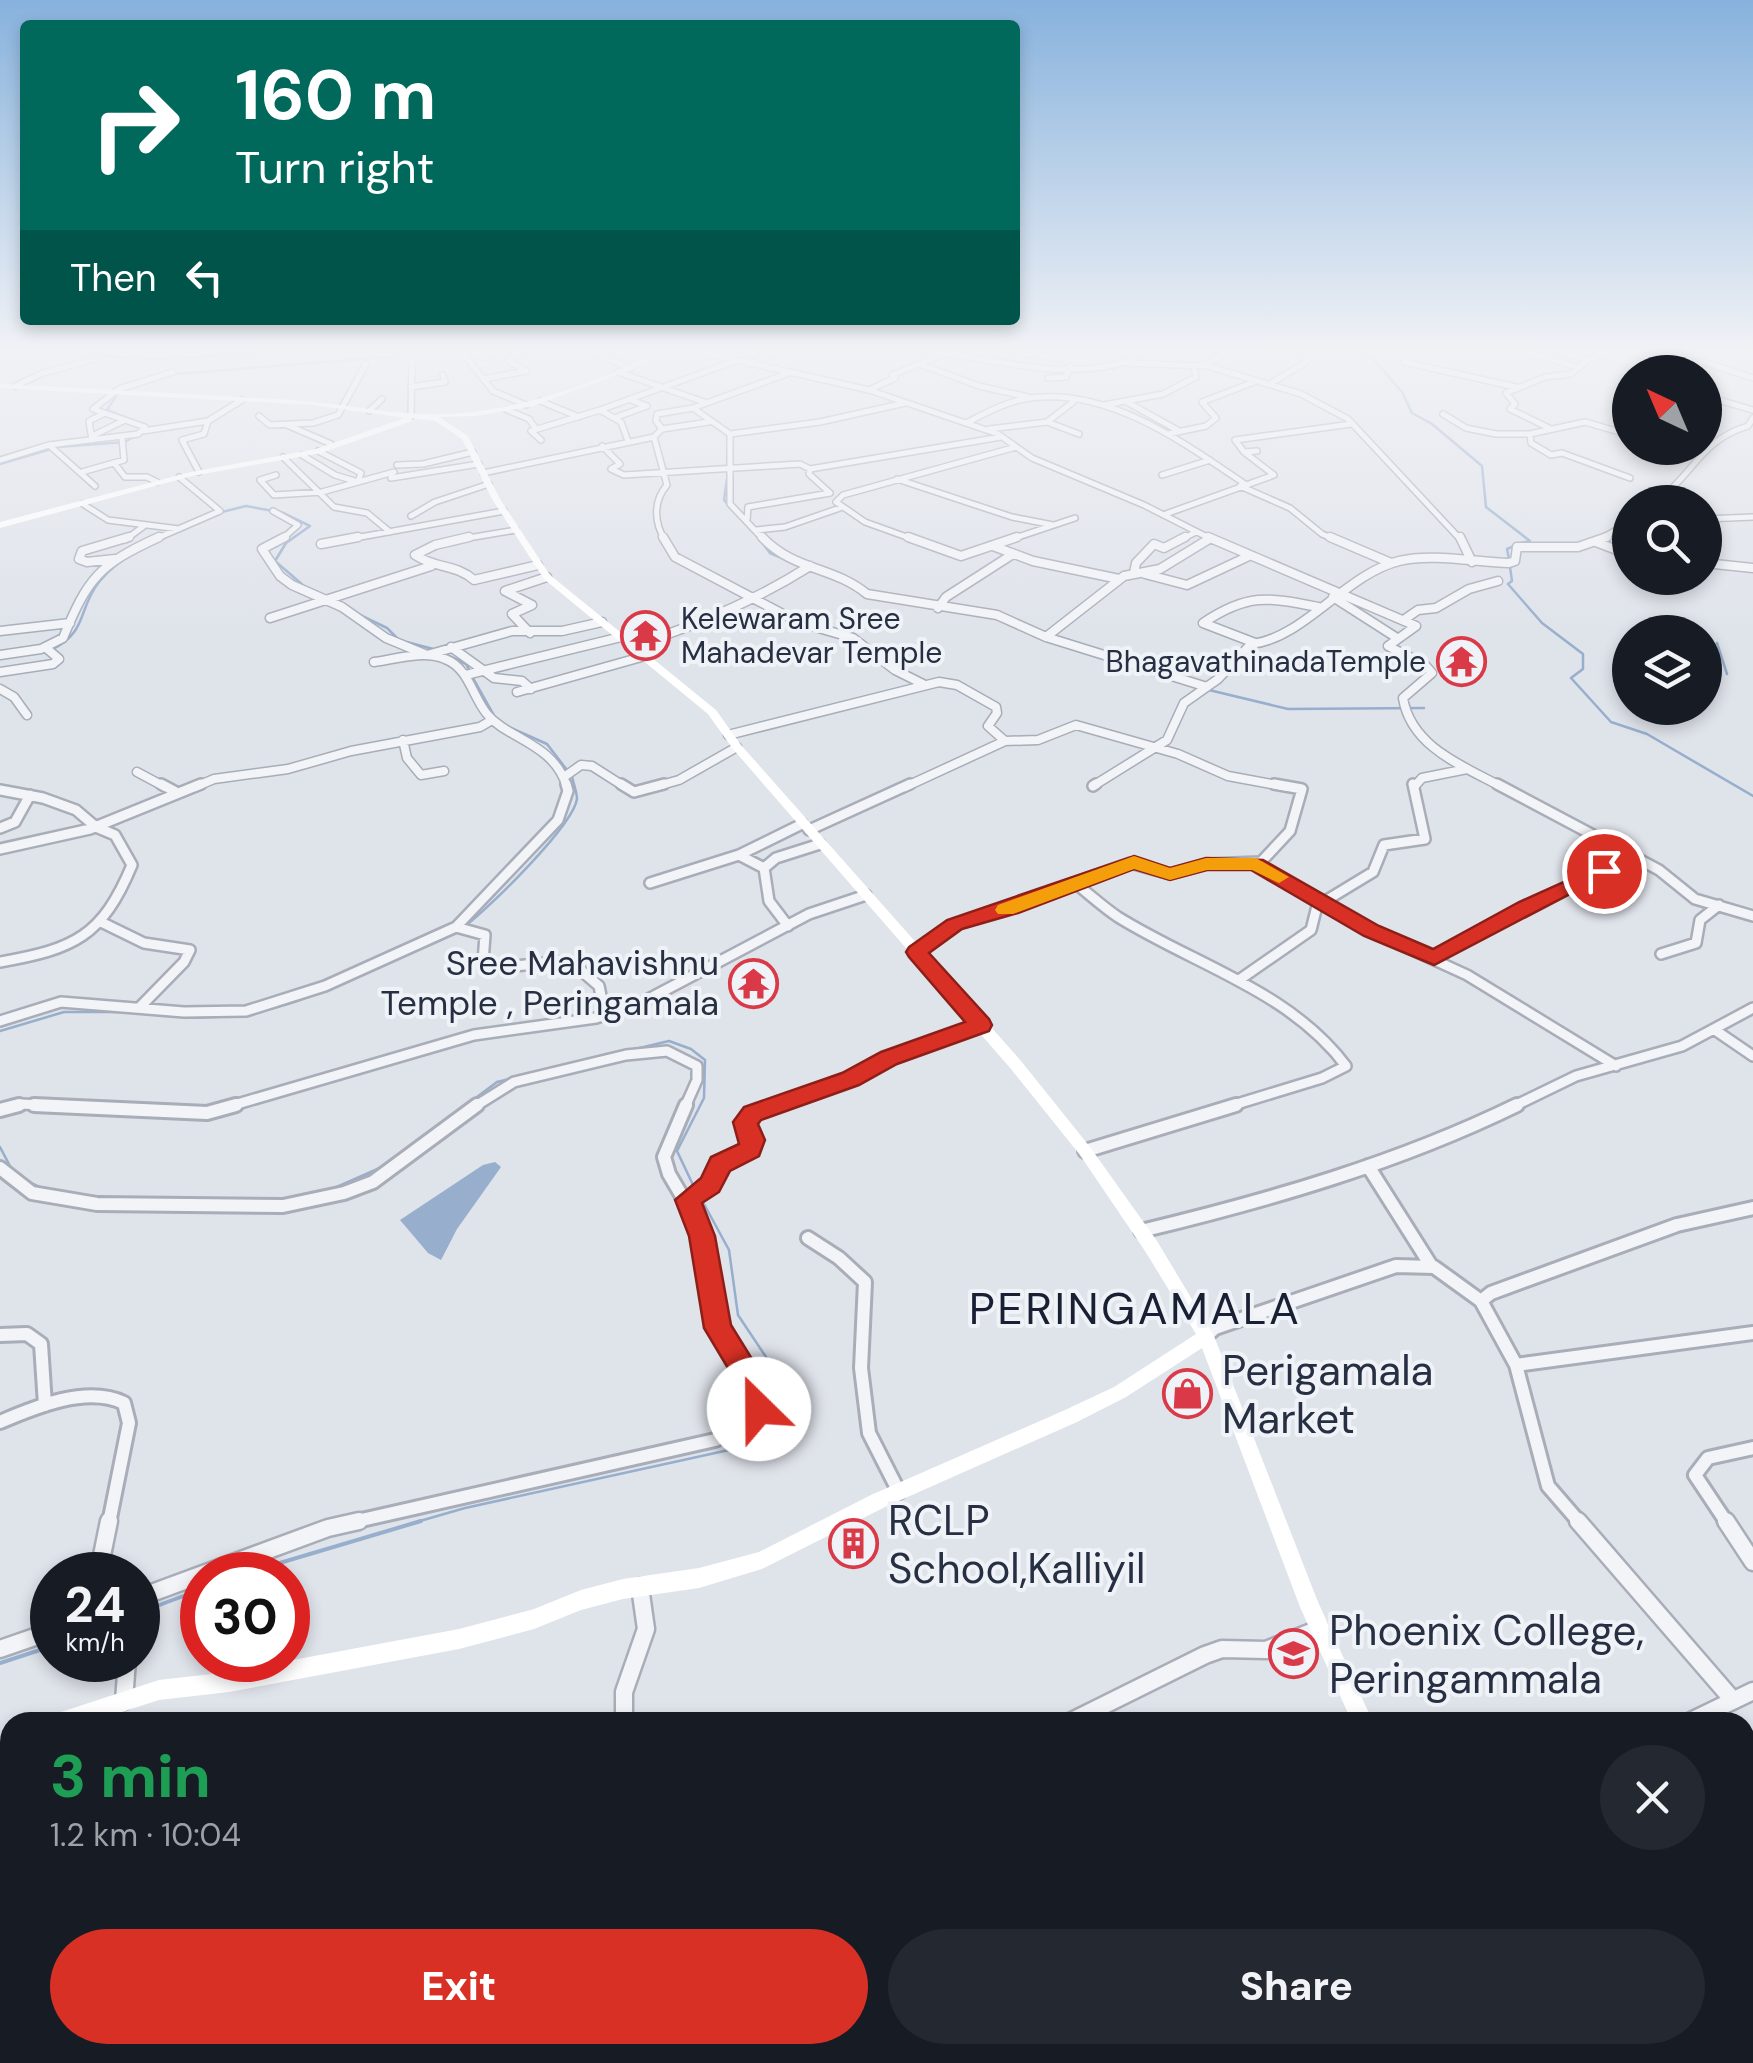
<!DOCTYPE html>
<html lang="en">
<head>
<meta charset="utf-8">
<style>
  body { margin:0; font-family:"DM Sans",sans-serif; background:#242831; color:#f1f3f6; height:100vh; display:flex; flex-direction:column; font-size:38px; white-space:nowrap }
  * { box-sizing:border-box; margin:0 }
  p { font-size:32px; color:#9ea1a6 }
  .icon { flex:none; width:55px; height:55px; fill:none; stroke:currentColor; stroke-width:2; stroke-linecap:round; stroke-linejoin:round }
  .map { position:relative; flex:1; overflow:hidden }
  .drawer { position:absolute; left:0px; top:1712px; width:1755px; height:352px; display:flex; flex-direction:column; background:#171b24; border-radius:30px 30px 0 0; box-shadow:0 5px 15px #0003 }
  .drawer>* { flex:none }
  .top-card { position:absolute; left:20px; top:20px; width:1000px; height:305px; border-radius:10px; box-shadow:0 5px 15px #0003; background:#00695c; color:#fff; overflow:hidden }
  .needle { width:65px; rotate:316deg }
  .tools { position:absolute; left:1612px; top:355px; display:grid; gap:20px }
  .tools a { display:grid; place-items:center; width:110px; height:110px; border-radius:50%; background:#171b24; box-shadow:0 5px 15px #0003; font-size:50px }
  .speed { position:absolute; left:30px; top:1552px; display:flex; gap:20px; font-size:50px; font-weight:700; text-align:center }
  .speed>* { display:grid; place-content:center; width:130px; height:130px; border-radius:50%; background:#171b24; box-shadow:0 5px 15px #0003; line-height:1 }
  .speed small { font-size:25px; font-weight:400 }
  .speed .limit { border:15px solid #d22; background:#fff; color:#111 }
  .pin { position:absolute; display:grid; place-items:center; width:85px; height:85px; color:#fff; margin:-42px; border:5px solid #fff; border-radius:50%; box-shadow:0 2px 10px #0007 }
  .me { position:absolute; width:110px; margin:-55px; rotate:337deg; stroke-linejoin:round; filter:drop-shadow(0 0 8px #0008) }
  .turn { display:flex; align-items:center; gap:35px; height:210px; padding:0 50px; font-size:45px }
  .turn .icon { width:130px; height:130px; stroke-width:2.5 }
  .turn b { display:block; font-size:70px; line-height:85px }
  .then { display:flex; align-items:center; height:95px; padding:0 50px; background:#0003; gap:20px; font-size:38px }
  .round { display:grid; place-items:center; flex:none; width:105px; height:105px; border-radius:52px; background:#242831 }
  .headline { display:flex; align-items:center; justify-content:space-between; height:170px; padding:0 50px }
  h1 { font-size:60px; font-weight:800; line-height:75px; color:#1e9e55 }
  .action { display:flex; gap:20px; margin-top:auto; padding:20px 50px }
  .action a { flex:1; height:115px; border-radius:60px; background:#d93025; color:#fff; font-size:40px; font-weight:800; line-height:115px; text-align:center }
  .action a+a { background:#242831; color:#f1f3f6 }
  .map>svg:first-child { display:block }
</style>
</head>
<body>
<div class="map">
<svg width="1753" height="2063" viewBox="0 0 1753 2063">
  <rect width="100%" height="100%" fill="#dfe3ea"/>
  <!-- water -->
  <path fill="#97aecd" d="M495 1162 501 1167 457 1229 441 1260 428 1253 400 1220 483 1165Z"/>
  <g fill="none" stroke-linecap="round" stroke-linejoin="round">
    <!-- stream-far1 -->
    <path stroke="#97aecd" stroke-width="2.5" d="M82 349C140 368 194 356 253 353 305 350 358 353 410 350
      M425 349H474
      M1356 349 1374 360 1402 392 1412 413 1432 424 1482 466 1486 507 1530 541 1521 543
      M176 374 388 357 417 349
      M116 396 107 410 140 423
      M0 464 58 447 125 442 135 436
      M728 472 724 500 739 517
      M222 512 246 506 273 511
      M281 512 310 526 286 543 275 561 304 586
      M761 541 770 553 791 562
      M1509 559 1507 549 1514 546
      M1510 567 1512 581 1508 584 1542 623 1583 654V669L1571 678 1611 722 1647 734 1753 796
      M890 601 961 613
      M360 615 387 628 399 640 433 649
      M1034 636 1064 646
      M1717 643 1727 674
      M1072 649 1164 678
      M51 650C89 631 77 610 99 582 124 551 166 537 201 522
      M445 654 466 664 470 671
      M473 678 496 719
      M1209 690 1288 709 1424 708
      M511 728 547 744 567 770
      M464 927C488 909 573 826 577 799 577 792 573 783 572 776
      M397 958 458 932
      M144 1013C213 1024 271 1015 335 986
      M0 1031 64 1012H131
      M421 1139 497 1082 669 1041 691 1049 705 1060 704 1098 677 1151 694 1187
      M0 1147 11 1168
      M24 1180 44 1189
      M330 1190 382 1167
      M82 1195 114 1198
      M413 1523 465 1508 738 1448 764 1437 775 1427 781 1409 766 1357 738 1315 729 1250 704 1204"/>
    <!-- stream -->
    <path stroke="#97aecd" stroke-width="4" d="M239 1575 421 1521
      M138 1613 202 1589
      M0 1663 52 1646"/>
    <defs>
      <path id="minor-far4" d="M464 349 465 356 493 391 526 405
        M595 349 591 353 631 368
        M688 349 869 390 998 434 1032 458 1144 505 1213 540
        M917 349C984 357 1069 384 1134 359L1137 349
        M1001 349 1059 359
        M1234 349 1204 365 1301 394 1348 419 1461 540
        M1416 349 1404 362 1516 387
        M1515 349 1577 367
        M1548 349 1588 360
        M1618 350 1681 363 1692 372
        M483 358 500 349
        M1674 362H1704L1753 378
        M1126 363 1205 366
        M749 364 785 349
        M922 365 979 386 1028 397
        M618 372 704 402
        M1048 378 1066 377 1070 366
        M484 379 526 371 508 360 523 353 503 349
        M1271 383 1308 361 1300 349
        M15 386 43 373 95 359
        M411 387 445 382 443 375
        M1705 389 1715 399 1753 410
        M869 390 895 378 892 375 948 352
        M540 401 579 417
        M1127 402 1179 431
        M1104 405 1163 394 1196 377 1194 366
        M507 410 529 419 536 429
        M369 411 382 399
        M1443 414 1466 428 1496 434H1530L1585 422 1630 435
        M259 416 270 425 313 423 338 415 366 364
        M411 416 412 362 420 349
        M617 417 647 406 631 400
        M1047 422 1079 434
        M966 423C984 414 1003 403 1024 399 1104 384 1183 442 1245 484
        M287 425 331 444
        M662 429 709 422
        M989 429 1047 422 1073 402
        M1551 429 1510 409 1515 404 1506 393 1545 377 1571 374 1589 359 1620 349
        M143 431 208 421
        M730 434 693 408 789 373
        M1168 434 1206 426 1216 418 1202 402 1254 382
        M1530 434 1531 443 1551 455 1562 453 1630 478
        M92 436 123 421
        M654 437 667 485C653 501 654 523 665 540
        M92 440 89 421 103 414
        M541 440 531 431 600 410
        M628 441 621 422 600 410 735 361
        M49 445 95 486
        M602 446 620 464 611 469 624 475 800 464 810 469 1001 437
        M1672 448 1699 455
        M1257 451 1244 452 1235 440 1351 424
        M302 455 335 475 358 482 361 473 318 451
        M283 457 334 507 367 513 390 532
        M0 460 49 445 138 434 145 427 93 409 119 389 173 372
        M114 463 125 477H147L157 482
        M397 465 423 464 473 452
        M810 469 809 474 830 493
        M82 472 124 460 122 438
        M199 472 182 440 204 434 208 421 242 400
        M483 473 654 437 662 429 656 421 657 414 693 408
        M276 475 260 480 274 495 322 492 394 472
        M1162 475 1210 460
        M391 478 479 464
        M897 479 1012 517 1053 525
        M1240 486 1290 508 1322 534 1336 540
        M1653 502C1693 479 1697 441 1748 426L1753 418
        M83 504 108 520 179 529
        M273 511 298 525 281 540
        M1163 515 1274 475 1244 452
        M411 516 435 502 489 484
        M1705 519 1753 517
        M747 520 748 507 830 493
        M756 530 785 527 840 508
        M125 540 144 526
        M153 540 220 511 179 477
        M344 540 504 511
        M456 540 516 530
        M764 540 730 504V434L820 422 905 403
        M915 540 865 522 836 502 843 495 1016 447
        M1009 540 1075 518
        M1180 540 1196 532
        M1599 540 1630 522"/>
      <path id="minor-far3" d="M285 537 262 549 280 576 292 585 342 607 386 638 427 655 512 631H562L602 622
        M469 537 435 545 415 555C436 569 456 564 474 580L538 565
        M663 537 675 557 798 622 853 638 895 670 923 684
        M762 537C794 571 833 566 867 594L997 615 1046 637
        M908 537 961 556 1017 537
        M1208 537 1416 626 1388 646 1425 665 1432 673 1403 698C1411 747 1463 766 1502 787
        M1330 537 1391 563
        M1460 537 1472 562
        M1596 542 1630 555
        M321 544 358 537
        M993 546 1033 561 1119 579
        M115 559 87 562 79 559 82 551 129 537
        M1705 563 1753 568
        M1134 573 1136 563 1154 544 1164 548 1185 537
        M1145 574 1187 585 1249 556
        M1333 597 1397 638
        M938 608 946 597 1013 554
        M270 618 431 566
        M1405 619 1418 610 1436 608 1469 589 1498 581
        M0 631 70 623
        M530 633 512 614 532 605 505 591 547 577
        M1255 643 1203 623C1248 593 1267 597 1318 607
        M632 646C696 626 753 602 810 566
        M451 647 494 678 522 681 531 689
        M0 655 41 649 63 638C88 578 98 565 159 537
        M374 662C396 659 424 650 445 659 469 668 472 696 487 714 507 739 554 743 567 787
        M0 672 53 664 59 659 45 647
        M466 675 621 637
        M1207 687 1046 637 1124 576 1160 569 1209 539
        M0 689 14 697 27 715
        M517 692 645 656
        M728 735 939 682 957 685 996 707 997 713 988 726 1005 741 1038 740 1076 725 1178 754 1228 776 1288 787
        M403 740 407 758 421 775 444 771
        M137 772 165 787
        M564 777 581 765 592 766 625 787
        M1093 786 1167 740 1184 703 1218 679 1251 644C1303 639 1346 574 1399 561 1432 553 1475 562 1509 563L1515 561 1517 547H1578L1607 537
        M195 787 214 779 288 769 351 751 480 727 492 720
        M654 787 679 780 737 747
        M905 787 1005 741
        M1414 787 1422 778 1467 769"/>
      <path id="minor-far2" d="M161 784 176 792
        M621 784 634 792 664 784
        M1497 784 1659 870 1695 899 1753 916
        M1093 786 1096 784
        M0 790 43 798 76 810 96 827 115 835 132 865C102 937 74 949 0 962
        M0 828 15 822 30 795
        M809 830 910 784
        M0 849 90 829 201 784
        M739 855 764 868 769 901 788 926
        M1255 864 1371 931 1467 975 1616 1066
        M764 868 776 858 820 844
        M650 883 739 855 802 824
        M1075 883C1089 894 1103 907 1118 917 1195 965 1290 991 1346 1066L1322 1078 1227 1107
        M101 922 144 943 190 950 184 962 140 1007
        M456 927 485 935 483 962 492 968 570 961 599 986 605 1015
        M916 952 955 925 1130 863 1170 874 1206 864 1261 862 1290 831 1302 789 1274 784
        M1661 954 1696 943 1700 920 1719 905
        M1434 958 1526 907 1604 871 1627 853
        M1239 980 1311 930 1317 906 1373 872 1384 845 1425 839 1413 784
        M0 1021 61 1002 184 1012 246 1011 325 986 456 927 558 820 568 791 566 784
        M1715 1030 1753 1056
        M10 1107 21 1104 85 1107
        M227 1107 474 1035 596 1018 639 1004 809 914 866 895
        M474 1107 514 1082 626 1055 667 1051 697 1066V1080L685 1107
        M770 1107 981 1025
        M1512 1107 1576 1076 1682 1046 1753 1008"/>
      <path id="minor-far1" d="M34 1105 207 1113 236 1105
        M0 1110 19 1105
        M1085 1151 1236 1105
        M1368 1166 1430 1264
        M0 1168 32 1193 97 1204 283 1206 344 1193 373 1182 477 1105
        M688 1200 710 1185 720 1164 750 1150 752 1140 745 1122 753 1113 777 1105
        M1141 1231C1270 1200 1398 1163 1517 1105
        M808 1238 839 1258 865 1282 861 1368 869 1433 899 1492
        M1481 1301 1516 1365 1548 1486 1580 1523
        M0 1335 27 1334 41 1344 45 1405
        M1206 1336 1215 1328 1396 1266 1434 1267 1481 1301 1491 1293 1677 1225 1753 1208
        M1516 1365 1753 1333
        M0 1422C35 1407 87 1385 124 1403L129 1423 109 1523
        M348 1523 715 1440 752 1422 759 1401 753 1382 717 1324 699 1225 669 1174 664 1157 686 1105
        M1727 1523 1695 1475 1708 1458 1753 1448"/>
      <path id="minor" d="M1578 1521 1732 1699
        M1726 1521 1753 1562
        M98 1575 109 1521
        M138 1598 328 1528 359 1521
        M0 1649 52 1631
        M124 1701 127 1660
        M624 1722V1692L646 1629 640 1587
        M1070 1722 1205 1655 1222 1649 1266 1650 1319 1629
        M1689 1722 1753 1691
        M628 2055 630 2063
        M874 2055 877 2063
        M581 2063 597 2055"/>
    </defs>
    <!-- minor-far4 casing -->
    <use href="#minor-far4" stroke="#a8adb8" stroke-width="8"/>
    <!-- minor-far3 casing -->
    <use href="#minor-far3" stroke="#a8adb8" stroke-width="11"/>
    <!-- minor-far2 casing -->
    <use href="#minor-far2" stroke="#a8adb8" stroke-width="14"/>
    <!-- minor-far1 casing -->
    <use href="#minor-far1" stroke="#a8adb8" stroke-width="18"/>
    <!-- minor casing -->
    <use href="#minor" stroke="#a8adb8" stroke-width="21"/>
    <!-- minor-far4 -->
    <use href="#minor-far4" stroke="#f2f4f8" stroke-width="5"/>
    <!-- minor-far3 -->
    <use href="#minor-far3" stroke="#f2f4f8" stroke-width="8"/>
    <!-- minor-far2 -->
    <use href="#minor-far2" stroke="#f2f4f8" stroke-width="9"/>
    <!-- minor-far1 -->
    <use href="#minor-far1" stroke="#f2f4f8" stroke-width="12"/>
    <!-- minor -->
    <use href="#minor" stroke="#f2f4f8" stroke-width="16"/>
    <!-- secondary -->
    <path fill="#fff" fill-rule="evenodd" d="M662 349H669L633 369 533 406 476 416 439 417 468 436 500 499 550 575 716 710 741 745 1021 1061 1090 1147 1157 1241 1214 1336 1318 1602 1373 1722H1352L1300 1607 1202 1348 1126 1397 1077 1422 885 1507 762 1569 699 1588 623 1599 581 1610 534 1629 459 1649 229 1692 159 1700 91 1722H51L54 1715 61 1712 159 1680 229 1672 459 1629 534 1609 581 1590 623 1579 699 1568 759 1552 871 1495 1065 1410 1114 1387 1196 1334 1145 1251 1080 1155 1011 1069 733 749 708 714 544 579 492 499 462 439 435 421 412 418V421L321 453 192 476 0 528V522L191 472 316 449 405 418 313 405 0 388V384C97 389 194 394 291 400 329 402 367 410 405 413 491 421 587 389 662 349Z
      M10 1733V1755L0 1760V1738Z
      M1490 2055H1514L1517 2063H1493Z"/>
  </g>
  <!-- sky -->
  <linearGradient id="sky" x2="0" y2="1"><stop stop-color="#87b2dd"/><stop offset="0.55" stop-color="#f1f2f6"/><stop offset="1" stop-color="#f1f2f6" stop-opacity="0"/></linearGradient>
  <rect width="1753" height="637" fill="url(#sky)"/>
  <!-- route -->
  <path fill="#d93025" stroke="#8d1f18" stroke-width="2.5" d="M1134 856 1170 868 1206 858 1263 860 1379 926 1433 949 1519 902 1597 867H1611L1614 871 1434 965 1364 936 1251 870H1207L1170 880 1134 869 1018 913 962 929 929 953 989 1019 992 1025 989 1031 897 1064 859 1085 761 1120 758 1124 765 1140 759 1156 730 1171 719 1192 702 1203 715 1236 731 1325 773 1393 769 1418 759 1422 749 1418 744 1395 704 1328 689 1236 675 1200 701 1178 711 1157 739 1144 733 1122 744 1107 842 1073 881 1052 965 1022 909 957 906 952 909 947 947 920Z"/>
  <!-- slow -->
  <path fill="#f59e0b" d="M1134 856 1170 868 1206 858H1256L1289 877 1279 883 1252 870H1207L1170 880 1134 869 1013 914H998L995 910 998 905Z"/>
  <!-- icons -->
  <defs>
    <symbol id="temple-ring" viewBox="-11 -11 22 22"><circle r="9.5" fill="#eff2f7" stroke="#da3947" stroke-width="1.5"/><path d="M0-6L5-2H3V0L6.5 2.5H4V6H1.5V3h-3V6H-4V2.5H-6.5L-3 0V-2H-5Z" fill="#da3947"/></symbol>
    <symbol id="shop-ring" viewBox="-11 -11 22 22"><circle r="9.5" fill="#eff2f7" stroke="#da3947" stroke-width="1.5"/><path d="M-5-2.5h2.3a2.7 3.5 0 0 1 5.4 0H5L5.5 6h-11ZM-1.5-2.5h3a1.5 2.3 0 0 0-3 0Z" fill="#da3947"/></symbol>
    <symbol id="building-ring" viewBox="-11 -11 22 22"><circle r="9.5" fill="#eff2f7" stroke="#da3947" stroke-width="1.5"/><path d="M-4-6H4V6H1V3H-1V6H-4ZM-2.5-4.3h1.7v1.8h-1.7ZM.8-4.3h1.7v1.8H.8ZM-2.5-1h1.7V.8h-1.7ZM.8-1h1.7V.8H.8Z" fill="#da3947"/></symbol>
    <symbol id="university-ring" viewBox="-11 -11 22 22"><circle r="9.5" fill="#eff2f7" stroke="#da3947" stroke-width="1.5"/><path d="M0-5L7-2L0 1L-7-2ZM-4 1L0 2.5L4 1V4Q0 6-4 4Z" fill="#da3947"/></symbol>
  </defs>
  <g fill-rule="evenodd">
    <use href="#temple-ring" x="618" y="608" width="55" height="55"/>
    <use href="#temple-ring" x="1434" y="634" width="55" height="55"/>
    <use href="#temple-ring" x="726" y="956" width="55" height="55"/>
    <use href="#shop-ring" x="1160" y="1366" width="55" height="55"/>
    <use href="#building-ring" x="826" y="1516" width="55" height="55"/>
    <use href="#university-ring" x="1266" y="1626" width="55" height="55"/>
  </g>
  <g text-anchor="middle" stroke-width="8" stroke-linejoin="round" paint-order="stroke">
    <!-- far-poi labels -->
    <g font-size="30" fill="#272f42" stroke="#eff2f7" text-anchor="start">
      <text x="681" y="629">Kelewaram Sree<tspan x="681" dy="34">Mahadevar Temple</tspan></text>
      <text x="1426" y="672" text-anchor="end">BhagavathinadaTemple</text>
    </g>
    <!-- poi labels -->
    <g font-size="35" fill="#272f42" stroke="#eff2f7" text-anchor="end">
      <text x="719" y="975">Sree Mahavishnu<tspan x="719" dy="40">Temple , Peringamala</tspan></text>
    </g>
    <!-- near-poi labels -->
    <g font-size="42" fill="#272f42" stroke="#eff2f7" text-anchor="start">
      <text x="1222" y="1385">Perigamala<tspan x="1222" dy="48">Market</tspan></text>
      <text x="888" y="1535">RCLP<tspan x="888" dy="48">School,Kalliyil</tspan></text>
      <text x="1329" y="1645">Phoenix College,<tspan x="1329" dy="48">Peringammala</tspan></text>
    </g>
    <!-- near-neighbourhood labels -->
    <g font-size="45" letter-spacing="2.5" fill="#192033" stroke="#eff2f7">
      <text x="1135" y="1324">PERINGAMALA</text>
    </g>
  </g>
</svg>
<div class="tools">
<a><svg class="needle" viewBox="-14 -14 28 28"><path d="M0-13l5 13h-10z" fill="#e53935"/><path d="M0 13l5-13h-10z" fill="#9ea1a6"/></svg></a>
<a><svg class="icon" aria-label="search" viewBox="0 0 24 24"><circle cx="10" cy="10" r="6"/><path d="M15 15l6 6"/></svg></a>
<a><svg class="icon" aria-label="layers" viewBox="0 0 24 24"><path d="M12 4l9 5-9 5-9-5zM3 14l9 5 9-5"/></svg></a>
</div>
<div class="speed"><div>24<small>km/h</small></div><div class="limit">30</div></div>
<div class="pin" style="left:1604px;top:871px;background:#d93025"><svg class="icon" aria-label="arrive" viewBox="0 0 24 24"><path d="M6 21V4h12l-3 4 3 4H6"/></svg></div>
<svg class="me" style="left:759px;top:1409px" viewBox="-20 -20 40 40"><circle r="19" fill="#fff"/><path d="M0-13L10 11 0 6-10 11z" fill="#d93025"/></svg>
<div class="top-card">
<div class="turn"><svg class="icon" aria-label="right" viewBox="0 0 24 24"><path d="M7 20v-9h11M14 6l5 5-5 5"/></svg><div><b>160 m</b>Turn right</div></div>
<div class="then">Then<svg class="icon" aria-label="left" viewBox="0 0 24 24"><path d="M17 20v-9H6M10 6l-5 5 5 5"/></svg></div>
</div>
<section class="drawer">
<div class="headline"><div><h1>3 min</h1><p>1.2 km · 10:04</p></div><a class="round"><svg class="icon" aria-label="close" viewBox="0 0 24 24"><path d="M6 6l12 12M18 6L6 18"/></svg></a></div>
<div class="action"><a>Exit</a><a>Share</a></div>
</section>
</div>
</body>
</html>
